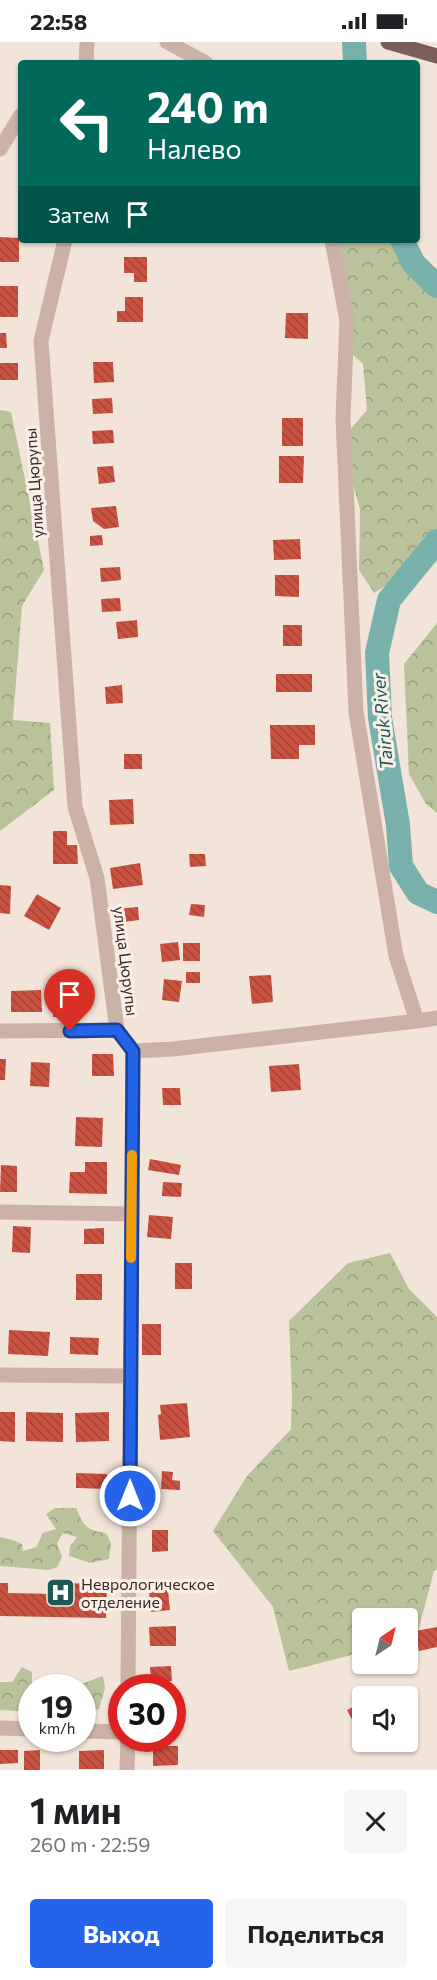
<!DOCTYPE html>
<html lang="ru">
<head>
<meta charset="utf-8">
<style>
  body { margin:0; font-family:Commissioner,sans-serif; background:#f6f6f6; color:#202124; height:100vh; display:flex; flex-direction:column; font-size:22px; white-space:nowrap }
  * { box-sizing:border-box; margin:0 }
  p { font-size:20px; color:#757577 }
  .icon { flex:none; width:33px; height:33px; fill:none; stroke:currentColor; stroke-width:2; stroke-linecap:round; stroke-linejoin:round }
  .map { position:relative; height:1728px; overflow:hidden }
  .sheet { display:flex; flex-direction:column; background:#fff; flex:1 }
  .sheet>* { flex:none }
  .banner { position:absolute; left:18px; top:18px; width:402px; height:183px; border-radius:6px; box-shadow:0 2px 4px #0004; background:#00695c; color:#fff; overflow:hidden }
  .needle { width:39px; rotate:35deg }
  .controls { position:absolute; left:352px; top:1566px; display:grid; gap:12px }
  .controls a { display:grid; place-items:center; width:66px; height:66px; border-radius:6px; background:#fff; box-shadow:0 2px 4px #0004; font-size:30px }
  .speed { position:absolute; left:18px; top:1632px; display:flex; gap:12px; font-size:30px; font-weight:700; text-align:center }
  .speed>* { display:grid; place-content:center; width:78px; height:78px; border-radius:50%; background:#fff; box-shadow:0 2px 4px #0004; line-height:1 }
  .speed small { font-size:15px; font-weight:400 }
  .speed .limit { border:9px solid #d22; background:#fff; color:#111 }
  .pin { position:absolute; display:grid; place-items:center; width:51px; height:51px; color:#fff; margin:-62px -26px; border-radius:50% 50% 50% 0; rotate:-45deg; box-shadow:0 0 6px #0007 }
  .pin .icon { rotate:45deg }
  .me { position:absolute; width:66px; margin:-33px; rotate:0deg; stroke-linejoin:round; filter:drop-shadow(0 0 4px #0008) }
  .turn { display:flex; align-items:center; gap:21px; height:126px; padding:0 30px; font-size:27px }
  .turn .icon { width:78px; height:78px; stroke-width:2.5 }
  .turn b { display:block; font-size:42px; line-height:51px }
  .then { display:flex; align-items:center; height:57px; padding:0 30px; background:#0003; gap:12px; font-size:22px }
  .round { display:grid; place-items:center; flex:none; width:63px; height:63px; border-radius:6px; background:#f6f6f6 }
  .head { display:flex; align-items:center; justify-content:space-between; height:102px; padding:0 30px }
  h1 { font-size:36px; font-weight:700; line-height:45px }
  .primary-button { display:flex; gap:12px; margin-top:auto; padding:12px 30px }
  .primary-button a { flex:1; height:69px; border-radius:6px; background:#2563eb; color:#fff; font-size:24px; font-weight:700; line-height:69px; text-align:center }
  .primary-button a+a { background:#f6f6f6; color:#202124 }
  .status { display:flex; justify-content:space-between; align-items:center; height:42px; padding:0 30px; background:#fff; direction:ltr }
  .status svg { height:16px; fill:currentColor }
  .map>svg:first-child { display:block }
</style>
</head>
<body>
<div class="status"><b>22:58</b><svg viewBox="0 0 49 12"><path d="M0 12V9h3v3zM5 12V6h3v6zM10 12V3h3v9zM15 12V0h3v12zM26 1h20v11H26zM47 4h2v5h-2z"/></svg></div>
<div class="map">
<svg width="437" height="1728" viewBox="0 0 437 1728">
  <defs>
    <pattern id="forest-crowns" width="20" height="18" patternUnits="userSpaceOnUse" patternTransform="scale(1.5)"><rect width="20" height="18" fill="#b9c29a"/><path d="M2 6a3 3 0 1 1 6 0M12 15a3 3 0 1 1 6 0" fill="none" stroke="#979e7e"/></pattern>
    <pattern id="building-back-hatch" width="6" height="6" patternUnits="userSpaceOnUse" patternTransform="scale(1.5)"><rect width="6" height="6" fill="#ca5241"/><path d="M-1 5l2 2M0 0l6 6M5-1l2 2" fill="none" stroke="#a54436"/></pattern>
  </defs>
  <rect width="100%" height="100%" fill="#f3e4da"/>
  <!-- forest -->
  <path fill="url(#forest-crowns)" d="M325 198H396L403 222 437 248V488L401 534 374 551 359 528 360 467 348 424 343 396 367 368 363 322 342 303 338 265Z
    M0 368 11 370 44 528 22 564 13 678 50 681 54 748 0 789Z
    M437 581V771L426 762 409 732 404 622Z
    M390 1211 409 1247 437 1275V1528L434 1529 416 1597 408 1599V1576H363V1610L289 1629 273 1565 213 1489 247 1434 291 1387 292 1353 289 1279 348 1221Z
    M55 1466H76C83 1483 87 1489 106 1491L111 1501 109 1517 90 1521 69 1514 70 1504 77 1495 63 1491 57 1501 62 1515 57 1525 49 1528 0 1524V1495L13 1498 22 1502 23 1509 36 1505 43 1491 56 1487 46 1472Z
    M22 1625 32 1630V1644L18 1669 0 1668V1640H12Z
    M103 1634 105 1646 99 1667 83 1670 82 1646 47 1645 49 1640 81 1642Z"/>
  <g fill="none" stroke-linecap="round" stroke-linejoin="round">
    <!-- river -->
    <path stroke="#78b1ac" stroke-width="24" d="M354 0 355 21
      M402 198 414 222 437 244
      M437 499 389 558 377 611 380 676 398 783 401 824 418 851 437 860"/>
  </g>
  <!-- building -->
  <path fill="url(#building-back-hatch)" d="M0 195 19 196V220H0Z
    M124 215H147V240H134V231H124Z
    M0 244H18V275H0Z
    M125 255H143V280H117V269H125Z
    M286 271H308V297L285 296Z
    M0 291H6L7 306H0Z
    M93 320H113L114 340 94 341Z
    M0 321H18V338H0Z
    M112 356 113 371 93 372 92 357Z
    M282 376H303V404H282Z
    M113 388 114 401 93 402 92 389Z
    M279 414H304L303 441H279Z
    M113 424 115 440 99 442 97 425Z
    M116 464 119 485 104 487 93 479 91 466Z
    M102 493 103 503 90 504V494Z
    M300 497 301 517 274 518 273 498Z
    M120 525 121 538 101 540 100 526Z
    M275 533H299V555L275 554Z
    M120 556 121 569 102 570 101 557Z
    M137 578 138 595 118 597 116 580Z
    M283 583H302V604H283Z
    M276 632H312V650H276Z
    M122 643 123 661 106 662 105 645Z
    M270 683H315V703H299V717H271Z
    M124 712H142V727H124Z
    M133 757 134 782 110 783 109 758Z
    M53 789H67V803H77L78 822H53Z
    M189 812H205L206 824 190 825Z
    M140 821 143 843 113 847 110 826Z
    M0 843 11 844 10 872 0 871Z
    M37 852 61 866 49 888 24 874Z
    M191 862 205 863 204 875 189 873Z
    M138 865 139 878 116 881 115 867Z
    M178 900 180 918 162 920 160 902Z
    M183 901H200V919H183Z
    M186 930H200V941H186Z
    M271 933 273 960 252 962 249 934Z
    M164 937 182 939 179 960 162 958Z
    M53 941H80V975H53Z
    M41 948 42 970H11V949Z
    M92 1012H113L114 1034H92Z
    M0 1017H6L5 1038H0Z
    M31 1020 50 1021 49 1045 30 1044Z
    M299 1022 301 1048 271 1050 269 1024Z
    M162 1046H180L181 1063H163Z
    M76 1075 103 1076 102 1105 75 1104Z
    M150 1117 181 1123 179 1133 148 1128Z
    M85 1120H107V1152L69 1151 70 1130H85Z
    M1 1123 17 1124V1150H0Z
    M163 1140 182 1141 181 1155 162 1154Z
    M149 1173 173 1175 171 1197 147 1195Z
    M13 1184 31 1185 30 1211 12 1210Z
    M104 1186V1202H84V1187Z
    M175 1221H192V1247H175Z
    M76 1232H102V1258H76Z
    M142 1282H161V1313H142Z
    M9 1288 50 1290 48 1314 8 1312Z
    M70 1295 99 1296 98 1313 70 1312Z
    M187 1361 190 1395 160 1398 158 1373 161 1372 160 1363Z
    M0 1370H15V1400L0 1399Z
    M26 1370 63 1371V1400L26 1399Z
    M109 1370V1399L76 1400 75 1371Z
    M162 1429 173 1430 172 1438 180 1439V1448L161 1447Z
    M76 1431 107 1432V1447L76 1446Z
    M152 1488H168V1509L152 1510Z
    M0 1541H8V1551L55 1552V1541L107 1542 106 1576 0 1574Z
    M168 1548 170 1568 151 1570 149 1549Z
    M176 1584V1604H150L149 1585Z
    M437 1585V1605L419 1609 415 1589Z
    M171 1624 172 1639 151 1640 150 1625Z
    M363 1660V1681L356 1685 347 1668Z
    M172 1667H176L177 1688 172 1689Z
    M153 1704H178V1723L153 1724Z
    M0 1708H18V1721L0 1722Z
    M40 1708V1728H24V1709Z
    M104 1708V1727H79V1709Z"/>
  <g fill="none" stroke-linecap="round" stroke-linejoin="round">
    <!-- minor -->
    <path stroke="#cbb2a6" stroke-width="15" d="M167 0 206 21
      M86 21 87 0
      M0 107 21 73
      M65 198 41 299 75 765 97 836 117 988 133 1009 128 1646
      M332 198 347 279 343 376 356 670 396 914 417 979 437 976
      M0 989 117 988
      M133 1009 173 1007 417 979
      M0 1170 131 1172
      M0 1333 131 1334
      M0 1686 32 1687
      M82 1689 122 1690
      M127 1728 128 1696"/>
    <!-- major -->
    <path stroke="#795f58" stroke-width="15" d="M388 0 437 14"/>
  </g>
  <g fill="none" stroke-linecap="round" stroke-linejoin="round">
    <defs>
      <path id="route" d="M70 989 117 988 133 1009 130 1454"/>
    </defs>
    <!-- route casing -->
    <use href="#route" stroke="#184099" stroke-width="15"/>
    <!-- route -->
    <use href="#route" stroke="#2563eb" stroke-width="10"/>
    <!-- slow -->
    <path stroke="#f59e0b" stroke-width="10" d="M131 1216 132 1113"/>
  </g>
  <!-- icons -->
  <defs>
    <symbol id="hospital-square" viewBox="-11 -11 22 22"><rect x="-9" y="-9" width="18" height="18" rx="4" fill="#1b5a57" stroke="#faefe7"/><path d="M-5-5h3v3.5h4V-5h3V5h-3V1.5h-4V5h-3Z" fill="#fff"/></symbol>
  </defs>
  <g fill-rule="evenodd">
    <use href="#hospital-square" x="44" y="1534" width="33" height="33"/>
  </g>
  <g text-anchor="middle" stroke-width="6" stroke-linejoin="round" paint-order="stroke">
    <!-- street labels -->
    <g font-size="16" fill="#372a27" stroke="#faefe7">
      <text transform="translate(34 441) rotate(-94)" y="6">улица Цюрупы</text>
      <text transform="translate(126 919) rotate(83)" y="6">улица Цюрупы</text>
    </g>
    <!-- poi labels -->
    <g font-size="16" fill="#372a27" stroke="#faefe7" text-anchor="start">
      <text x="81" y="1548">Неврологическое<tspan x="81" dy="18">отделение</tspan></text>
    </g>
    <!-- water labels -->
    <g font-size="18" font-style="italic" fill="#1b5a57" stroke="#faefe7">
      <text transform="translate(383 679) rotate(-95)" y="6">Tairuk River</text>
    </g>
  </g>
</svg>
<div class="controls">
<a><svg class="needle" viewBox="-14 -14 28 28"><path d="M0-13l5 13h-10z" fill="#e53935"/><path d="M0 13l5-13h-10z" fill="#757577"/></svg></a>
<a><svg class="icon" aria-label="sound" viewBox="0 0 24 24"><path d="M4 9h4l5-4v14l-5-4H4zM17 9q2 3 0 6"/></svg></a>
</div>
<div class="speed"><div>19<small>km/h</small></div><div class="limit">30</div></div>
<div class="pin" style="left:70px;top:989px;background:#d93025"><svg class="icon" aria-label="arrive" viewBox="0 0 24 24"><path d="M6 21V4h12l-3 4 3 4H6"/></svg></div>
<svg class="me" style="left:130px;top:1454px" viewBox="-20 -20 40 40"><circle r="17" fill="#2563eb" stroke="#fff" stroke-width="3"/><path d="M0-11L8 9 0 5-8 9z" fill="#fff"/></svg>
<div class="banner">
<div class="turn"><svg class="icon" aria-label="left" viewBox="0 0 24 24"><path d="M17 20v-9H6M10 6l-5 5 5 5"/></svg><div><b>240 m</b>Налево</div></div>
<div class="then">Затем<svg class="icon" aria-label="arrive" viewBox="0 0 24 24"><path d="M6 21V4h12l-3 4 3 4H6"/></svg></div>
</div>
</div>
<section class="sheet">
<div class="head"><div><h1>1 мин</h1><p>260 m · 22:59</p></div><a class="round"><svg class="icon" aria-label="close" viewBox="0 0 24 24"><path d="M6 6l12 12M18 6L6 18"/></svg></a></div>
<div class="primary-button"><a>Выход</a><a>Поделиться</a></div>
</section>
</body>
</html>
